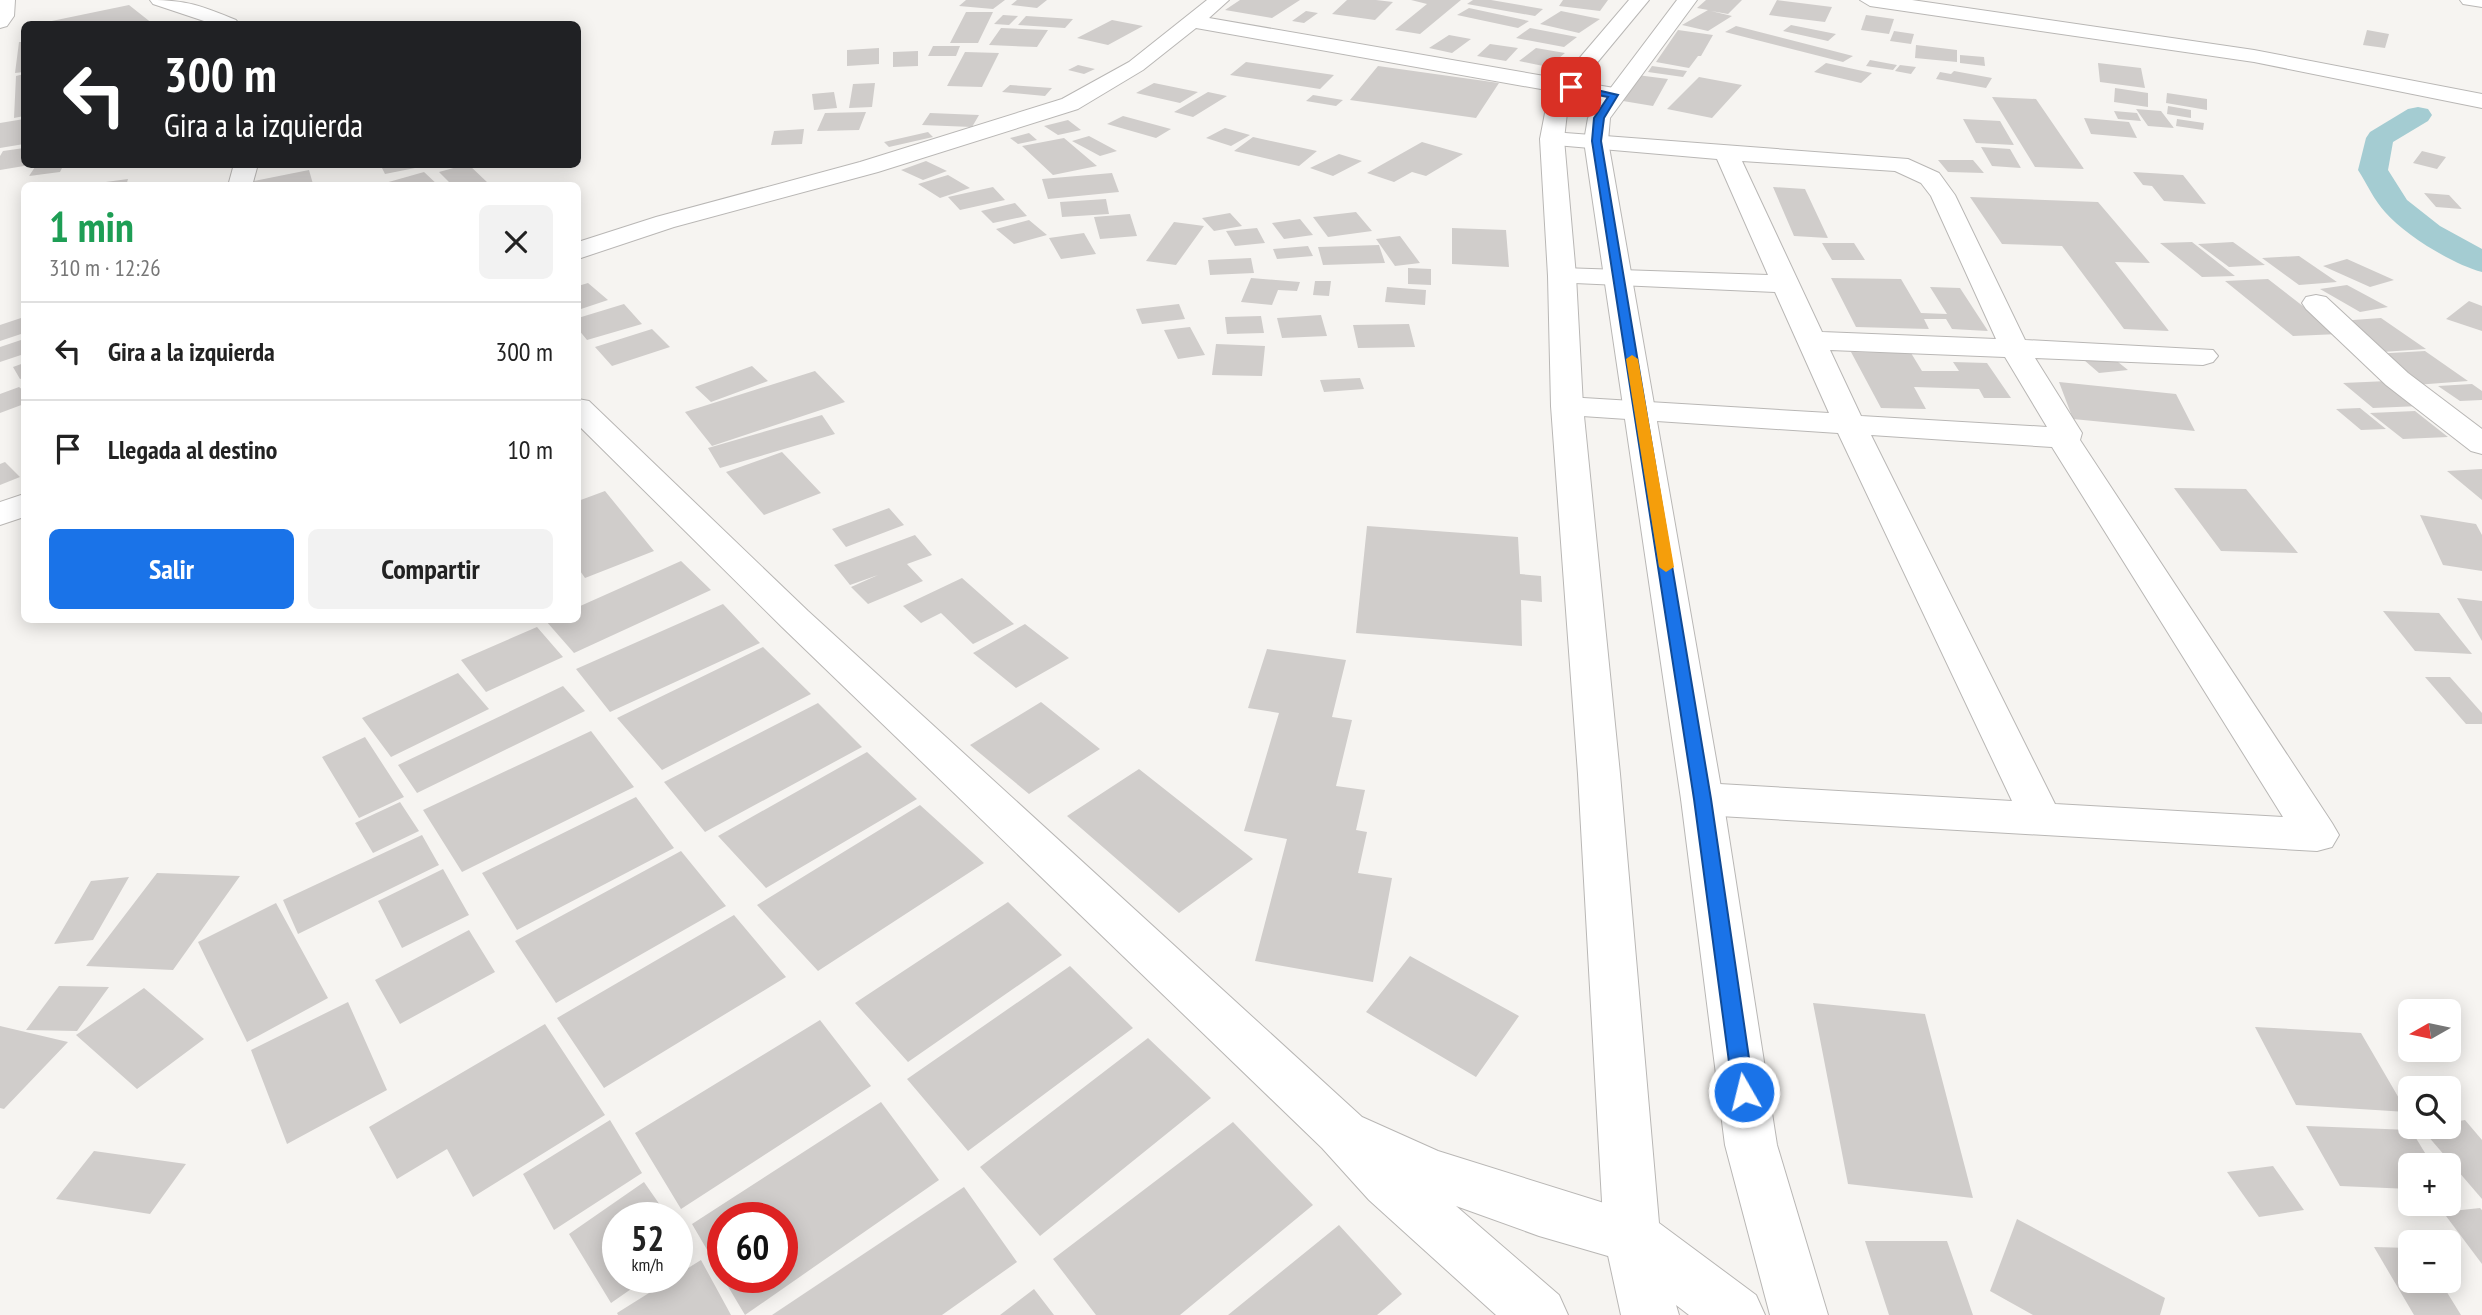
<!DOCTYPE html>
<html lang="es">
<head>
<meta charset="utf-8">
<style>
  body { margin:0; font-family:"PT Sans Narrow",sans-serif; background:#f2f2f2; color:#222; height:100vh; display:flex; flex-direction:column; font-size:26px; white-space:nowrap }
  * { box-sizing:border-box; margin:0 }
  p { font-size:23px; color:#767676 }
  .icon { flex:none; width:38px; height:38px; fill:none; stroke:currentColor; stroke-width:2; stroke-linecap:round; stroke-linejoin:round }
  .map { position:relative; flex:1; overflow:hidden }
  .panel { position:absolute; left:21px; top:182px; width:560px; height:441px; display:flex; flex-direction:column; background:#fff; border-radius:10px; box-shadow:0 4px 18px #0003 }
  .panel>* { flex:none }
  .guide { position:absolute; left:21px; top:21px; width:560px; height:147px; border-radius:10px; box-shadow:0 4px 18px #0003; background:#202124; color:#fff; overflow:hidden }
  .needle { width:46px; rotate:261deg }
  .fabs { position:absolute; left:2398px; top:999px; display:grid; gap:14px }
  .fabs a { display:grid; place-items:center; width:63px; height:63px; border-radius:10px; background:#fff; box-shadow:0 4px 18px #0003; font-size:35px }
  .speed { position:absolute; left:602px; top:1202px; display:flex; gap:14px; font-size:35px; font-weight:700; text-align:center }
  .speed>* { display:grid; place-content:center; width:91px; height:91px; border-radius:50%; background:#fff; box-shadow:0 4px 18px #0003; line-height:1 }
  .speed small { font-size:18px; font-weight:400 }
  .speed .limit { border:10px solid #d22; background:#fff; color:#111 }
  .pin { position:absolute; display:grid; place-items:center; width:60px; height:60px; color:#fff; margin:-30px; border-radius:14px; box-shadow:0 4px 10px #0006 }
  .me { position:absolute; width:77px; margin:-38px; rotate:352deg; stroke-linejoin:round; filter:drop-shadow(0 0 5px #0008) }
  .turn { display:flex; align-items:center; gap:24px; height:147px; padding:0 28px; font-size:32px }
  .turn .icon { width:91px; height:91px; stroke-width:2.5 }
  .turn b { display:block; font-size:49px; line-height:60px }
  .round { display:grid; place-items:center; flex:none; width:74px; height:74px; border-radius:10px; background:#f2f2f2 }
  .head { display:flex; align-items:center; justify-content:space-between; height:119px; padding:0 28px }
  h1 { font-size:42px; font-weight:700; line-height:52px; color:#1e9e55 }
  .action { display:flex; gap:14px; margin-top:auto; padding:14px 28px }
  .action a { flex:1; height:80px; border-radius:10px; background:#1a73e8; color:#fff; font-size:28px; font-weight:700; line-height:80px; text-align:center }
  .action a+a { background:#f2f2f2; color:#222 }
  ul { padding:0; list-style:none }
  li { display:flex; align-items:center; gap:21px; height:98px; padding:0 28px; border-top:2px solid #e0e0e0 }
  li div { flex:1 }
  li b { display:block; font-size:26px }
  li em { font-style:normal }
  .map>svg:first-child { display:block }
</style>
</head>
<body>
<div class="map">
<svg width="2482" height="1315" viewBox="0 0 2482 1315">
  <rect width="100%" height="100%" fill="#f6f4f1"/>
  <g fill="none" stroke-linecap="round" stroke-linejoin="round">
    <!-- canal -->
    <path fill="#a4ccd2" fill-rule="evenodd" d="M2418 107 2428 109 2432 115 2428 121 2393 142 2388 170 2407 200 2440 226 2482 249V272C2452 264 2405 235 2385 212 2374 200 2367 184 2358 170L2366 138 2370 132 2408 109Z"/>
  </g>
  <!-- building -->
  <path fill="#d0cdcb" d="M966 0H1005L993 9 959 6Z
    M1017 0H1047L1037 8 1011 5Z
    M1240 0H1300L1272 18 1225 10Z
    M1347 0H1376L1393 2 1375 20 1332 14Z
    M1411 0H1461L1420 34 1395 30 1427 4Z
    M1473 0H1491L1543 9 1535 16 1467 4Z
    M1563 0H1608L1600 11 1559 6Z
    M1706 0H1742L1728 14 1711 11 1732 16 1708 31 1682 25 1708 10 1697 8Z
    M1777 0 1832 7 1825 22 1769 15Z
    M129 5 153 24H42V23Z
    M1469 8 1529 21 1518 28 1457 15Z
    M1306 11 1318 13 1304 23 1292 21Z
    M1561 11 1600 19 1579 33 1540 24Z
    M966 12H993L978 43H950Z
    M1003 15 1018 16 1009 25 994 24Z
    M1866 15 1894 19 1889 34 1861 30Z
    M1026 16 1073 19 1065 28 1018 25Z
    M1112 20 1143 26 1108 45 1077 38Z
    M1791 25 1836 34 1828 41 1783 31Z
    M1736 26 1853 56 1843 62 1725 32Z
    M1001 28 1048 30 1037 47 989 45Z
    M1530 28 1577 37 1564 47 1516 38Z
    M1678 30 1713 35 1701 56H1698L1689 68 1656 62Z
    M2367 30 2389 34 2385 48 2363 45Z
    M1894 31 1914 34 1911 44 1890 41Z
    M1449 35 1471 39 1452 53 1429 48Z
    M19 42H24V72L15 73Z
    M1490 44 1518 48 1506 61 1477 56Z
    M1916 45 1957 50V62L1915 58Z
    M933 46H960L956 56H928Z
    M879 48V64L847 66V50Z
    M1536 48 1565 53 1548 67 1519 61Z
    M918 51V66L893 67V52Z
    M965 52 999 53 982 87 947 86Z
    M1960 55 1984 57 1985 66 1960 63Z
    M1870 60 1897 65 1893 70 1866 66Z
    M1246 62 1334 75 1320 89 1230 75Z
    M1826 63 1872 73 1861 83 1814 72Z
    M2098 63 2141 68 2145 88 2100 82Z
    M1078 65 1095 69 1084 74 1068 70Z
    M1900 65 1916 67 1911 74 1895 71Z
    M1378 66 1499 83 1476 118 1350 100Z
    M1652 66 1687 71 1683 77 1648 72Z
    M1954 71 1992 78 1986 88 1936 79 1940 72 1951 74Z
    M24 74V116L14 118 16 76Z
    M1637 75 1668 79 1653 106 1623 101Z
    M1699 77 1742 85 1712 118 1667 109Z
    M875 83 872 107 849 108 853 84Z
    M1154 83 1198 92 1180 103 1136 93Z
    M1010 85 1052 88 1045 96 1002 92Z
    M2115 88 2148 93V107L2114 102Z
    M834 92 837 108 814 110 812 94Z
    M1208 92 1227 96 1193 117 1174 112Z
    M2167 93 2207 99V110L2166 103Z
    M1313 95 1343 100 1336 106 1306 101Z
    M1992 97 2036 99 2084 169 2035 167Z
    M2168 106 2191 110V118L2167 114Z
    M2136 109 2161 111 2174 128 2148 126Z
    M2114 111 2137 113 2141 121 2118 119Z
    M866 112 859 130 817 131 825 113Z
    M930 113 979 115 972 127 922 125Z
    M1123 116 1171 129 1156 138 1107 124Z
    M2084 118 2129 122 2137 138 2091 134Z
    M24 119V144L0 148V123Z
    M1963 119 2000 121 2014 145 1976 143Z
    M2177 119 2204 123 2203 130 2176 126Z
    M1068 120 1081 130 1058 135 1044 126Z
    M1225 128 1250 135 1231 146 1206 138Z
    M804 129 802 144 771 145 774 131Z
    M928 132 933 137 889 147 884 142Z
    M1029 133 1037 140 1018 144 1010 138Z
    M1089 136 1117 151 1100 156 1072 141Z
    M1253 137 1317 151 1299 166 1234 151Z
    M1064 138 1097 166 1053 175 1022 146Z
    M1422 142 1463 154 1426 176 1412 172 1394 182 1367 173Z
    M1981 147 2010 149 2021 168 1992 166Z
    M24 148V166L0 170V156L3 151Z
    M2422 151 2446 157 2437 169 2413 163Z
    M1339 154 1362 161 1333 176 1310 168Z
    M1938 160H1973L1984 173 1948 172Z
    M926 161 947 171 923 180 901 170Z
    M64 164 60 172 29 176 35 167Z
    M380 164H425V166L385 174Z
    M468 164 488 183 453 186 439 172Z
    M309 170 313 184 255 186 254 181Z
    M424 172 439 186H378V185Z
    M2133 172 2183 175 2206 204 2164 201 2152 186 2143 185Z
    M1112 173 1119 192 1048 199 1042 179Z
    M948 175 970 188 940 198 918 184Z
    M128 179 126 186H91V184Z
    M993 187 1005 200 960 210 948 197Z
    M1773 187 1805 189 1828 238 1794 236Z
    M2424 193 2449 195 2462 209 2436 207Z
    M1970 197 2098 202 2150 263 2115 262 2169 331 2124 329 2062 246 2002 244Z
    M1106 199 1109 214 1062 217 1060 202Z
    M1015 203 1027 216 993 223 981 211Z
    M1356 212 1372 231 1328 237 1313 217Z
    M1230 213 1242 226 1214 231 1202 218Z
    M1130 214 1137 236 1100 239 1094 217Z
    M1300 219 1313 235 1284 239 1272 223Z
    M1029 220 1047 235 1014 244 996 229Z
    M1174 222 1204 226 1176 265 1146 261Z
    M1257 228 1265 243 1235 246 1226 231Z
    M1452 228 1506 230 1509 267 1452 264Z
    M1084 233 1096 254 1061 259 1049 238Z
    M1400 236 1420 263 1395 266 1376 239Z
    M2192 242 2235 276 2202 277 2160 243Z
    M2233 242 2265 265 2229 267 2198 244Z
    M1822 243H1854L1865 260H1832Z
    M1379 245 1385 263 1323 265 1318 247Z
    M1308 246 1313 256 1277 259 1273 249Z
    M2299 256 2337 282 2299 285 2262 258Z
    M1251 258 1254 273 1210 275 1208 260Z
    M2347 259 2394 280 2370 287 2323 266Z
    M1408 268 1431 269V285L1408 284Z
    M1251 278 1300 282 1297 291 1278 290 1272 305 1241 302Z
    M1831 278 1901 279 1921 313 1947 314 1930 287 1960 288 1988 331 1952 329 1946 319H1924L1929 329 1856 327Z
    M2268 279 2339 334 2293 336 2225 281Z
    M1315 281H1331L1329 296 1313 295Z
    M588 283 608 300 578 310V286Z
    M2347 285 2388 307 2360 312 2320 289Z
    M1387 287 1426 290 1425 305 1385 302Z
    M2469 301 2482 306V331L2446 319Z
    M624 304 642 324 587 340 578 329V318Z
    M1179 304 1185 319 1142 324 1136 309Z
    M1321 315 1327 336 1282 338 1277 318Z
    M1261 316 1264 333 1227 334 1225 317Z
    M24 317V333L0 341V325Z
    M2381 318 2426 349 2382 352 2339 321Z
    M1409 324 1415 347 1358 348 1353 325Z
    M1190 327 1205 355 1178 359 1164 330Z
    M652 329 670 347 612 366 595 347Z
    M24 339V354L0 362V347Z
    M1216 344 1265 346 1262 376 1212 375Z
    M2425 351 2468 381 2415 385 2373 354Z
    M1851 352 1911 353 1922 371H1959L1953 362 1987 363 2011 398H1984L1979 389 1914 387 1926 409 1881 408Z
    M2113 358 2128 370 2099 373 2084 360Z
    M24 363V378L20 379 13 367Z
    M752 366 768 381 711 402 695 387Z
    M815 371 845 402 712 446 685 412Z
    M1360 378 1364 389 1324 392 1320 380Z
    M2388 381 2420 406 2373 408 2343 383Z
    M2059 382 2176 394 2195 431 2073 419Z
    M2472 384 2482 391V400L2460 401 2438 386Z
    M19 387 24 391V404L0 413V394Z
    M2360 408 2386 429 2361 430 2336 409Z
    M2415 411 2448 437 2403 439 2370 413Z
    M822 415 835 434 720 468 708 448Z
    M782 452 821 493 764 515 726 472Z
    M5 462 20 477 0 485V464Z
    M2482 469V500L2447 471Z
    M2174 488 2246 489 2298 553 2221 551Z
    M605 491 654 551 585 578 578 568V501Z
    M889 508 904 525 846 547 832 529Z
    M2420 515 2476 524 2482 535V571L2443 565Z
    M1367 526 1518 537 1520 574 1541 576 1542 602 1521 600 1522 646 1356 633Z
    M915 535 932 555 907 564 923 581 868 604 851 587 878 575 850 585 834 565Z
    M681 561 711 590 574 653 546 621 578 620V607Z
    M962 578 1014 624 973 644 941 613 921 623 903 606Z
    M2457 598 2482 601V641Z
    M723 604 760 643 610 712 576 669Z
    M2383 611 2439 613 2472 654 2415 651Z
    M1025 624 1069 658 1016 688 973 653Z
    M537 627 563 657 486 692 461 660Z
    M763 647 811 694 662 770 617 718Z
    M1267 649 1346 660 1332 717 1352 720 1336 786 1365 790 1356 830 1367 832 1358 873 1392 878 1373 982 1255 961 1287 839 1244 831 1279 713 1248 708Z
    M458 673 489 709 391 757 362 718Z
    M2425 677H2450L2482 713V724H2466Z
    M563 686 585 711 417 793 398 765Z
    M1041 702 1100 749 1029 794 970 745Z
    M818 703 862 747 705 832 664 782Z
    M591 731 634 787 462 872 423 810Z
    M365 737 404 797 359 818 322 757Z
    M867 752 917 799 766 888 718 836Z
    M1139 769 1253 859 1179 913 1067 816Z
    M636 797 674 848 517 930 482 873Z
    M400 802 419 831 373 853 355 823Z
    M920 805 984 863 818 971 757 905Z
    M422 835 439 865 298 934 283 900Z
    M681 851 726 906 556 1003 515 941Z
    M443 869 469 915 402 948 378 901Z
    M157 873 240 876 173 970 86 966Z
    M129 877 93 940 54 944 91 881Z
    M1008 902 1062 955 908 1062 855 1003Z
    M276 903 328 998 247 1042 198 942Z
    M734 915 786 977 604 1088 557 1018Z
    M469 930 495 972 400 1024 375 980Z
    M1410 956 1519 1016 1476 1077 1366 1012Z
    M1070 966 1133 1028 968 1151 907 1079Z
    M59 986 109 987 77 1031 26 1030Z
    M144 988 204 1039 137 1089 76 1035Z
    M348 1002 387 1090 287 1144 251 1050Z
    M1813 1003 1925 1014 1973 1198 1848 1184Z
    M820 1020 871 1086 681 1209 635 1133Z
    M545 1024 605 1115 473 1197 447 1149 397 1179 369 1127Z
    M0 1026 68 1042 4 1109 0 1108Z
    M2255 1027 2361 1033 2407 1112 2296 1105Z
    M1148 1038 1211 1098 1040 1236 980 1167Z
    M881 1102 939 1180 745 1315 723 1278H782V1218H723V1277L692 1224Z
    M610 1120 642 1173 554 1230 523 1174Z
    M2465 1120 2482 1140V1199L2421 1128 2448 1127V1123Z
    M1233 1122 1313 1205 1180 1315H1096L1053 1259Z
    M2306 1126 2411 1130 2433 1166H2410V1189L2340 1186Z
    M94 1151 186 1164 150 1214 56 1199Z
    M2273 1166 2304 1210 2259 1217 2227 1172Z
    M644 1182 669 1218H618V1278H647L611 1303 569 1234Z
    M964 1187 1017 1262 942 1315H772Z
    M2480 1208 2482 1210V1264L2443 1212Z
    M2017 1219 2165 1298 2160 1315H2033L1990 1291Z
    M1339 1225 1402 1294 1377 1315H1228Z
    M677 1230 689 1247 677 1256Z
    M1865 1241H1947L1973 1315H1889Z
    M2374 1247 2410 1248V1281H2440L2461 1315H2414Z
    M701 1260 731 1315H618L617 1313 673 1278H677V1275Z
    M1034 1289 1054 1315H1000Z"/>
  <g fill="none" stroke-linecap="round" stroke-linejoin="round">
    <defs>
      <path id="minor" d="M0 0H15L14 16 7 26 0 28Z
        M1207 0H1229L1209 18 1614 88 1622 90 1625 95 1622 100 1614 102 1196 28 1143 70 1078 109 878 172 674 227 578 259V242L656 217 860 162 1062 99 1129 62Z
        M1860 0H1912L2254 50 2482 94V108L2254 62 1870 6Z
        M2460 0H2482V7L2463 4Z
        M1552 132 1908 159 1939 173 1955 195 2025 340 2213 350 2218 356 2213 362 2203 365 2035 358 2082 433 2080 440 2332 823 2339 835 2332 847 2317 851 1702 815 1687 810 1681 799 1687 788 1702 783 2012 801 1838 433 1567 415 1556 413 1551 406 1556 399 1567 397 1829 413 1775 292 1552 282 1548 276 1552 270 1562 268 1768 275 1717 159 1544 144 1540 139 1544 134ZM1742 161 1895 171 1921 183 1931 196 1996 339 1822 332ZM1830 350 2005 357 2047 427 1861 416ZM1871 435 2052 447 2283 817 2055 804Z
        M2316 295 2326 297 2408 373 2482 429V454L2471 451 2386 385 2306 309 2302 303 2306 297Z
        M24 494V517L0 525V502Z"/>
      <path id="tertiary" d="M150 0C187 0 202 6 236 20L239 24H213L153 4Z
        M234 164H258L252 186H228Z
        M578 399 589 401 808 611 1362 1117 1438 1151 1652 1218 1660 1237 1652 1256 1632 1263 1539 1236 1456 1206 1559 1295 1568 1315H1496L1369 1200 1322 1148 782 627 578 425Z"/>
      <path id="primary" d="M1629 0H1649L1591 70 1567 113 1564 139 1576 276 1583 406 1620 774 1659 1223 1756 1295 1765 1315H1689L1676 1305 1679 1315H1621L1604 1237 1578 774 1551 406 1548 276 1540 139 1545 113 1571 68Z
        M1677 0H1697L1610 118 1608 141 1723 799 1777 1145 1828 1315H1770L1725 1145 1681 799 1584 141 1588 118Z"/>
    </defs>
    <!-- minor casing -->
    <use href="#minor" stroke="#b9b7b5" stroke-width="2"/>
    <!-- tertiary casing -->
    <use href="#tertiary" stroke="#b9b7b5" stroke-width="2"/>
    <!-- primary casing -->
    <use href="#primary" stroke="#b9b7b5" stroke-width="2"/>
    <!-- minor -->
    <use href="#minor" fill="#fff" fill-rule="evenodd"/>
    <!-- tertiary -->
    <use href="#tertiary" fill="#fff" fill-rule="evenodd"/>
    <!-- primary -->
    <use href="#primary" fill="#fff" fill-rule="evenodd"/>
  </g>
  <!-- route -->
  <path fill="#1a73e8" stroke="#114b97" stroke-width="2" d="M1571 84 1618 95 1604 118 1601 141 1711 799 1754 1092 1751 1099 1744 1101 1736 1099 1733 1092 1694 799 1592 141 1594 118 1608 97 1567 89V85Z"/>
  <!-- slow -->
  <path fill="#f59e0b" d="M1632 355 1638 359 1674 567 1666 572 1659 567 1626 359Z"/>
</svg>
<div class="fabs">
<a><svg class="needle" viewBox="-14 -14 28 28"><path d="M0-13l5 13h-10z" fill="#e53935"/><path d="M0 13l5-13h-10z" fill="#767676"/></svg></a>
<a><svg class="icon" aria-label="search" viewBox="0 0 24 24"><circle cx="10" cy="10" r="6"/><path d="M15 15l6 6"/></svg></a>
<a>+</a>
<a>−</a>
</div>
<div class="speed"><div>52<small>km/h</small></div><div class="limit">60</div></div>
<div class="pin" style="left:1571px;top:87px;background:#d93025"><svg class="icon" aria-label="arrive" viewBox="0 0 24 24"><path d="M6 21V4h12l-3 4 3 4H6"/></svg></div>
<svg class="me" style="left:1744px;top:1092px" viewBox="-20 -20 40 40"><circle r="17" fill="#1a73e8" stroke="#fff" stroke-width="3"/><path d="M0-11L8 9 0 5-8 9z" fill="#fff"/></svg>
<div class="guide">
<div class="turn"><svg class="icon" aria-label="left" viewBox="0 0 24 24"><path d="M17 20v-9H6M10 6l-5 5 5 5"/></svg><div><b>300 m</b>Gira a la izquierda</div></div>
</div>
<section class="panel">
<div class="head"><div><h1>1 min</h1><p>310 m · 12:26</p></div><a class="round"><svg class="icon" aria-label="close" viewBox="0 0 24 24"><path d="M6 6l12 12M18 6L6 18"/></svg></a></div>
<ul>
<li><svg class="icon" aria-label="left" viewBox="0 0 24 24"><path d="M17 20v-9H6M10 6l-5 5 5 5"/></svg><div><b>Gira a la izquierda</b></div><em>300 m</em></li>
<li><svg class="icon" aria-label="arrive" viewBox="0 0 24 24"><path d="M6 21V4h12l-3 4 3 4H6"/></svg><div><b>Llegada al destino</b></div><em>10 m</em></li>
</ul>
<div class="action"><a>Salir</a><a>Compartir</a></div>
</section>
</div>
</body>
</html>
